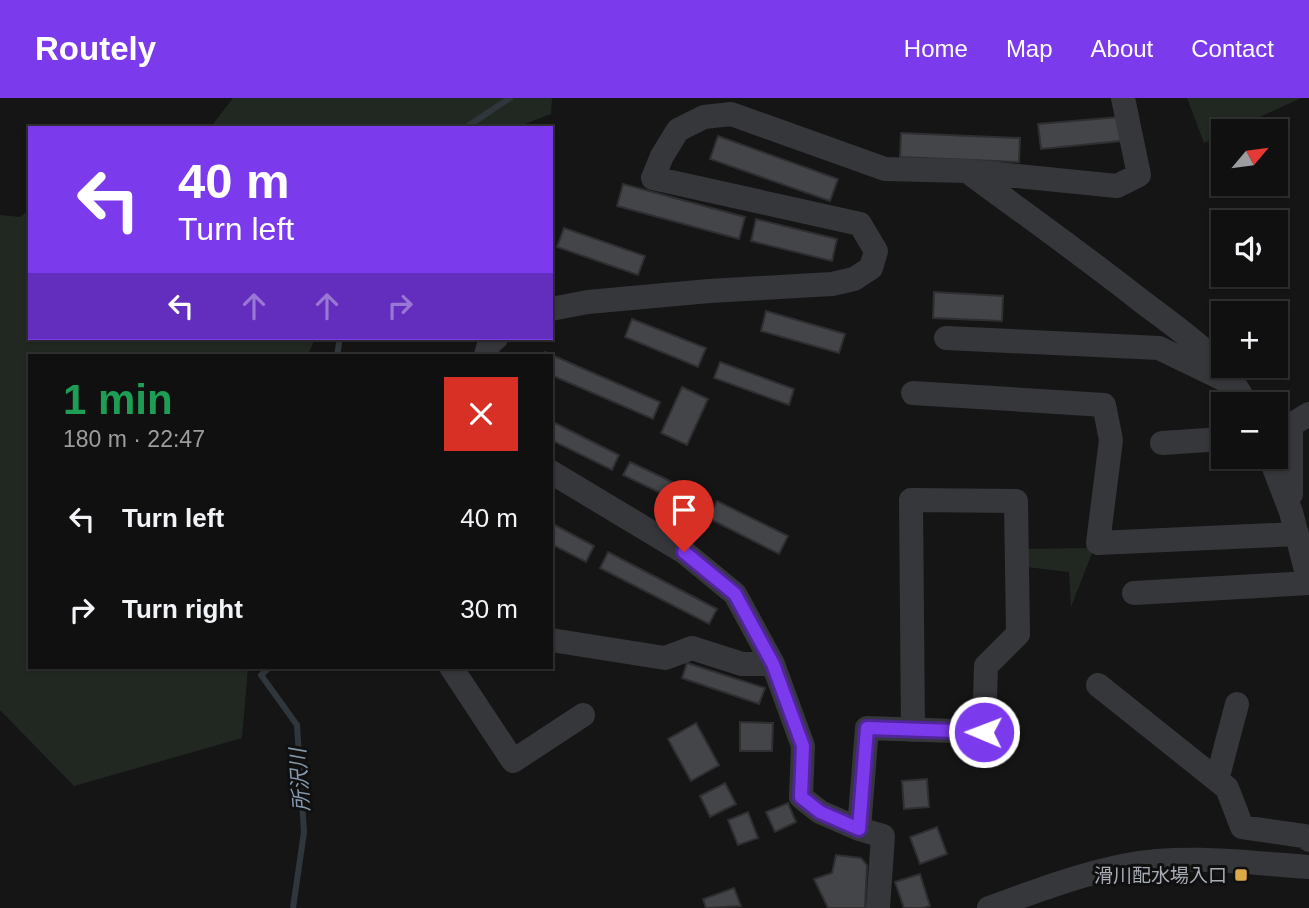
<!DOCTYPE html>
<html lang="en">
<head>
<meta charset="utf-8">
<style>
  body { margin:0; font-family:Helvetica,"Noto Sans JP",sans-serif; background:#191919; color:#f1f3f6; height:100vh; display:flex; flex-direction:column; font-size:26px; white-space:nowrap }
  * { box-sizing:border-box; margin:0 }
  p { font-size:23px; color:#9c9d9f }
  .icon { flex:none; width:38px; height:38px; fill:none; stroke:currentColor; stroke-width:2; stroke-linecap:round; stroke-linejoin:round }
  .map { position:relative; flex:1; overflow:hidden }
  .drawer { position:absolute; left:28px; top:256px; width:525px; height:315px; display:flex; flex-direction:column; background:#101010; border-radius:0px; box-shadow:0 2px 5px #0004,0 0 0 2px #303030 }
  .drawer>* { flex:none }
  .banner { position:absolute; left:28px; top:28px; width:525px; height:214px; border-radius:0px; box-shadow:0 2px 5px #0004,0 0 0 2px #303030; background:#7c3aed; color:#fff; overflow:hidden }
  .needle { width:46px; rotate:61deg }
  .fabs { position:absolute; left:1211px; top:21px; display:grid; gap:14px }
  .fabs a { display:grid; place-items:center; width:77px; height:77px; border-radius:0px; background:#101010; box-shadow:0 2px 5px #0004,0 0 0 2px #303030; font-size:35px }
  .pin { position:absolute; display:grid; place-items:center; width:60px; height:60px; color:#fff; margin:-72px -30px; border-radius:50% 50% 50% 0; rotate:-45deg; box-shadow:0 0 7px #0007 }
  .pin .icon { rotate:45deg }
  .me { position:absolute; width:77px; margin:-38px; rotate:271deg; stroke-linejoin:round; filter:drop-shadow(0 0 5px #0008) }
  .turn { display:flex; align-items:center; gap:24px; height:147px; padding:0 35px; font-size:32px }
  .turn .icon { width:91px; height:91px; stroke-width:2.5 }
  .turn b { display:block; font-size:49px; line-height:60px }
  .lanes { display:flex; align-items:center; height:66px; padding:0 35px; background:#0003; justify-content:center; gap:35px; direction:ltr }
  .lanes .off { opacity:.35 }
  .round { display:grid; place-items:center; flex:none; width:74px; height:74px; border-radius:0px; background:#191919 }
  .summary { display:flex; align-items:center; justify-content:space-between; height:119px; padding:0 35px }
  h1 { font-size:42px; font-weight:600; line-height:52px; color:#1e9e55 }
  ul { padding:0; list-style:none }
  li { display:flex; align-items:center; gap:21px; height:91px; padding:0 35px }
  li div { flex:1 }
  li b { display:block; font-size:26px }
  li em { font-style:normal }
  header { display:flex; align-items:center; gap:42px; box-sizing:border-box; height:98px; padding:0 35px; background:#7c3aed; color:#fff }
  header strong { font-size:33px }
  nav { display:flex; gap:38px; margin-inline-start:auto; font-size:24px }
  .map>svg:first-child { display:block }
</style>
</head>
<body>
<header>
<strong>Routely</strong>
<nav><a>Home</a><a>Map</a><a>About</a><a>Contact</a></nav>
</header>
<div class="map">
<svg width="1309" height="810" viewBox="0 0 1309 810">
  <rect width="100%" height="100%" fill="#151516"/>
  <!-- green -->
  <path fill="#212822" d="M233 0H552L551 16 514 30H210Z
    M1187 0H1301L1229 33H1223V36L1204 45Z
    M30 111V240H315L308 257H30V569H248L242 640 74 688 0 612V117L20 119Z
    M1094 450 1071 509 1069 474 1027 469 1024 451Z"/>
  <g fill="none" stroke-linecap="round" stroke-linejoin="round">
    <!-- stream -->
    <path stroke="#2f373d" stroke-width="6" d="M465 30 510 0
      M337 257 340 240
      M270 569 261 577 297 627 304 734 293 810"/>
  </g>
  <!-- building -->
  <path fill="#444549" stroke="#2f2f32" stroke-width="2" d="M1119 19 1121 43 1041 51 1038 26Z
    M901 35 1020 40 1019 64 900 59Z
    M718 38 838 81 830 103 710 61Z
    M623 86 745 119 739 141 617 108Z
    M756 121 837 141 832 163 751 143Z
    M564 130 645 158 638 177 557 149Z
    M934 194 1003 198 1002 223 933 220Z
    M766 213 845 236 839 255 761 233Z
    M632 221 706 250 698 269 625 239Z
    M545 254 660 304 653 321 551 277V257H544Z
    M720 264 794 291 789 307 714 280Z
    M682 289 708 301 687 347 661 335Z
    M551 323 619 357 612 372 551 342Z
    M630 364 704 399 698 413 623 377Z
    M717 403 788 438 779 456 708 420Z
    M551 425 594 448 586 464 551 446Z
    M608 454 717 511 709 526 600 470Z
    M687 565 765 590 759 606 682 580Z
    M740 624 773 625 772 653H740Z
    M696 625 719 667 691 683 668 641Z
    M927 681 929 709 904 711 902 683Z
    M725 685 736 706 710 719 700 698Z
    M788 705 796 724 775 734 766 714Z
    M748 714 758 740 738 747 728 722Z
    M937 729 947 756 920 766 910 739Z
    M836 757 861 760 867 767 865 810H828L814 781 832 775Z
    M920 776 930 808 923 810H904L895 784Z
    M734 790 741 808 706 810 703 801Z"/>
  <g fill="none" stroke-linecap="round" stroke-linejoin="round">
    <!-- minor -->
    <path stroke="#36373b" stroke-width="24" d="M967 73C1025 116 1083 157 1140 202 1179 232 1224 260 1246 306
      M551 211 588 204 709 193 832 186 854 181 871 170 876 153 860 126 653 80 662 58 678 32 704 19 731 16 885 71 967 73 1117 88 1139 77 1123 0
      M946 240 1159 250 1227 283
      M486 257 489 246 496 240
      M913 295 1104 307 1111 342 1098 445 1297 436
      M1162 345 1223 341
      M1270 359 1291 414 1309 484
      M551 374 684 454 735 496 773 566 803 648 801 699 820 714 859 731
      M1291 396V327L1309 316
      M1134 495 1309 485
      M551 542 665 560 692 550 742 566H773
      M451 569 513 663 583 617
      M1098 587 1227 690 1242 729 1304 738 1309 742
      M1217 682 1237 606
      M878 810 883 738 859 731 867 630 984 634 986 568 1018 536 1016 403 911 402 913 632
      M989 810C1034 794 1080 776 1127 767 1186 756 1249 765 1309 769"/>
  </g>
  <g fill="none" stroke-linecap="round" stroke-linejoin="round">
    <defs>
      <path id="route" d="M684 454 735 496 773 566 803 648 801 699 820 714 859 731 867 630 984 634"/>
    </defs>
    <!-- route casing -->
    <use href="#route" stroke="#51269a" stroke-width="18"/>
    <!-- route -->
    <use href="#route" stroke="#7c3aed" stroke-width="12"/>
  </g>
  <!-- markers -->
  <rect fill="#dbaa48" stroke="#101011" stroke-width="2.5" x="1234" y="770" width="14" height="14" rx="3.5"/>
  <g text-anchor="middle" stroke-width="6" stroke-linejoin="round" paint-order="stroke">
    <!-- poi labels -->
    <g font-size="19" fill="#a8acb5" stroke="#101011" text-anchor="end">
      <text x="1227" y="784">滑川配水場入口</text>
    </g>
    <!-- water labels -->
    <g font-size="21" font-style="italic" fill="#8399ac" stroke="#101011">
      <text transform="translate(300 682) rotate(-94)" y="7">所沢川</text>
    </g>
  </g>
</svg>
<div class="fabs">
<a><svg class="needle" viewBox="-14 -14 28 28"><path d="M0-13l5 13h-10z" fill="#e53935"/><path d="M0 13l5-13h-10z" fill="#9c9d9f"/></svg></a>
<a><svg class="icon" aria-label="sound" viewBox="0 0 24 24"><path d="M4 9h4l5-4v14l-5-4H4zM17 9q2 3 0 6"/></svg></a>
<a>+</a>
<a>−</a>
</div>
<div class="pin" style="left:684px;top:454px;background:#d93025"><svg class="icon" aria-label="arrive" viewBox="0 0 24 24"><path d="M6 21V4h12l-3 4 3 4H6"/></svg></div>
<svg class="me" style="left:984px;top:634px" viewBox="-20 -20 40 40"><circle r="17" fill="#7c3aed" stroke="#fff" stroke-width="3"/><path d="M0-11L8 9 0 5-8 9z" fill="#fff"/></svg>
<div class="banner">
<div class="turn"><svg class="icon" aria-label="left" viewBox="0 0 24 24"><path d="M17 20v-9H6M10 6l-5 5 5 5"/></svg><div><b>40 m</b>Turn left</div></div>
<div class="lanes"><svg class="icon" aria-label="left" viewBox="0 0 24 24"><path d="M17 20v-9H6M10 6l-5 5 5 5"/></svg><svg class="icon off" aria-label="ahead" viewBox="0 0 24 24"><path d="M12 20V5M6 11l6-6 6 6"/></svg><svg class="icon off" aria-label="ahead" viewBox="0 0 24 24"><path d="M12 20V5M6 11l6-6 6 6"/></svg><svg class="icon off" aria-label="right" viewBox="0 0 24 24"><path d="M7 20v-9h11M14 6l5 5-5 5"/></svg></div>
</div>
<section class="drawer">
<div class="summary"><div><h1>1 min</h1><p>180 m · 22:47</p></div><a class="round" style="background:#d93025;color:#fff"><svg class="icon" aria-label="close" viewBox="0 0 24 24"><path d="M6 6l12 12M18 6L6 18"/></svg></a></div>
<ul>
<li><svg class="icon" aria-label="left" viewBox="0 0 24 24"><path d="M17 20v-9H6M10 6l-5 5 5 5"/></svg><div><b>Turn left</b></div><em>40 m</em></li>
<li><svg class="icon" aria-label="right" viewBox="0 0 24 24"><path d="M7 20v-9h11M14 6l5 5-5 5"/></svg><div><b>Turn right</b></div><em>30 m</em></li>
</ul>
</section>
</div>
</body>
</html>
